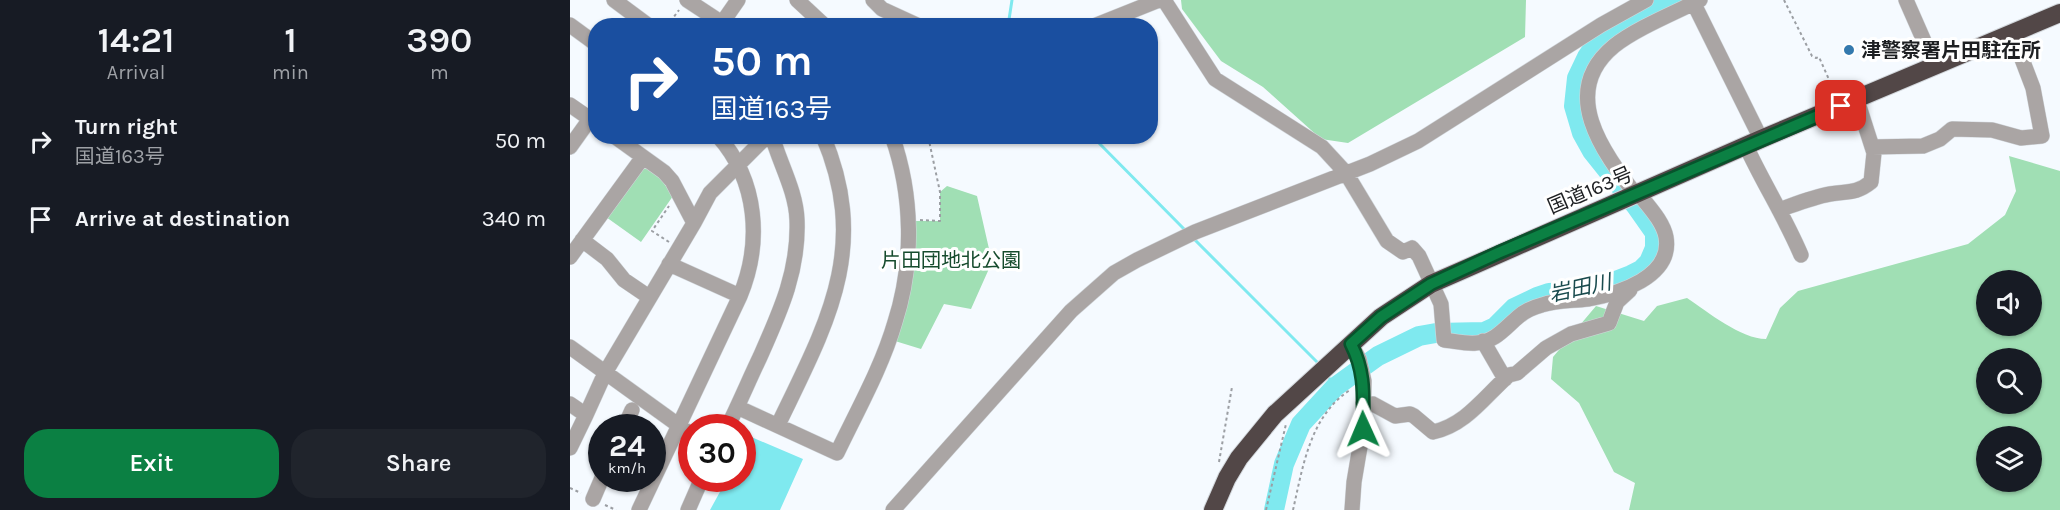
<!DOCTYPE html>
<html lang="en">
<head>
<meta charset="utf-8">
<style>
  body { margin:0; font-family:Karla,"Noto Sans JP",sans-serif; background:#20242c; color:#f1f3f6; height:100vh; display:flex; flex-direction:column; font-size:22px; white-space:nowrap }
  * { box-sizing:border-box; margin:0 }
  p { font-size:20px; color:#9ea1a6 }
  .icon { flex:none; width:33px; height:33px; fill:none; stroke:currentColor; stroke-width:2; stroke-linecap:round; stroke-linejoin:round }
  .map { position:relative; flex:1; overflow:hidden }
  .details { display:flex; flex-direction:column; background:#171b24; width:570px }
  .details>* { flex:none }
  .guide { position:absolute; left:18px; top:18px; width:570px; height:126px; border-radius:24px; box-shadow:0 2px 4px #0004; background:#1a4fa0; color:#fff; overflow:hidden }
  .buttons { position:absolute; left:1406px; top:270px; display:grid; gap:12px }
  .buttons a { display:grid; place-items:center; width:66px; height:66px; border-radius:50%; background:#171b24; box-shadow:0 2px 4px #0004; font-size:30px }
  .speed { position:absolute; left:18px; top:414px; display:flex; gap:12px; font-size:30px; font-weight:700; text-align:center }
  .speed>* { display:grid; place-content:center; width:78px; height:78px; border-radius:50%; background:#171b24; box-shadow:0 2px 4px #0004; line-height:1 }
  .speed small { font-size:15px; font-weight:400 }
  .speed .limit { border:9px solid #d22; background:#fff; color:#111 }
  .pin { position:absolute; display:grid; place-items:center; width:51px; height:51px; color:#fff; margin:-26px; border-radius:12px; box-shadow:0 3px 9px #0006 }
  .me { position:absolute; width:66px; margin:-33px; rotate:359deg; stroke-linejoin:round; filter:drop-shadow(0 0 4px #0008) }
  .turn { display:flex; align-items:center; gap:21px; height:126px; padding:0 24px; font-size:27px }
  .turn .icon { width:78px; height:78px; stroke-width:2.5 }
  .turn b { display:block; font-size:42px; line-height:51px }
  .eta { display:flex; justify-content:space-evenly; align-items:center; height:102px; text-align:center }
  .eta b { font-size:36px; font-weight:600; line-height:42px }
  .button { display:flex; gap:12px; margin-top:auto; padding:12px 24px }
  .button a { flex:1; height:69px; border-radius:24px; background:#0b8043; color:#fff; font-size:24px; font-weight:600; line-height:69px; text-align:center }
  .button a+a { background:#20242c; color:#f1f3f6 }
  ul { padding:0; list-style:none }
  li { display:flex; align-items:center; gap:18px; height:78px; padding:0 24px }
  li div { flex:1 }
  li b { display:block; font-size:22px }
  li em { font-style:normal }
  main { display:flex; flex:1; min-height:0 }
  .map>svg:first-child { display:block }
</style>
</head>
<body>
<main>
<section class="details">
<div class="eta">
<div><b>14:21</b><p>Arrival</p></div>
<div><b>1</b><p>min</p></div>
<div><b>390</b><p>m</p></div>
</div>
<ul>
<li><svg class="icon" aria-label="right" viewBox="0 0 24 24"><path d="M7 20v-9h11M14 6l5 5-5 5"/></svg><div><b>Turn right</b><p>国道163号</p></div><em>50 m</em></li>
<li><svg class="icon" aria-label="arrive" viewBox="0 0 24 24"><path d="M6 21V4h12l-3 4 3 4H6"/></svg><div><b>Arrive at destination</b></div><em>340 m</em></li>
</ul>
<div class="button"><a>Exit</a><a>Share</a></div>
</section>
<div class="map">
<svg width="1490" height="510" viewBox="0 0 1490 510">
  <rect width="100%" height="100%" fill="#f5faff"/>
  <!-- green -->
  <path fill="#a0dfb4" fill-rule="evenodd" d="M611 0H956L955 37 778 143 751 139 693 87 651 61 612 9Z
    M1439 156 1490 171V510H1059L1065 483 1044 472 1009 403 981 379 983 357 1026 306 1074 321 1087 306 1117 298C1138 312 1171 339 1196 339L1210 308 1228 291 1398 244 1435 215 1446 191ZM1416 280H1461V326H1416ZM1416 358H1461V404H1416ZM1416 436H1461V482H1416Z
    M78 167 88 175 103 196 71 242 36 217 71 168Z
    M377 186 407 196 422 262 401 309 374 304 351 349 325 341 342 221H370V192Z"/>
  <!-- water -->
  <path fill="#7fe9ef" d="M179 436 233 459 210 510H140L157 479 172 478 173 448Z"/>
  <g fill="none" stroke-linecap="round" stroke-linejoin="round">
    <!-- stream -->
    <path stroke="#7fe9ef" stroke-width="3" d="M438 26 442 0
      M522 136 616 231
      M623 238 750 365
      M759 378 765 387"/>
    <!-- river -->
    <path stroke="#7fe9ef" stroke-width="20" d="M704 510 714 464 731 424 765 387 808 356 849 336 866 333 914 332 925 327 944 308 967 297 979 293 1012 291 1035 285 1061 275 1071 270 1079 262 1085 248V233L1066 206 1022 151 1012 133 1004 106 1007 78 1017 57 1023 48 1033 38 1043 31 1103 0"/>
    <defs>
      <path id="minor" d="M44 0 79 26
        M117 0 152 23 168 0
        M227 0 255 26
        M303 0 312 9 349 26
        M594 0 645 79 752 147 776 173 817 241 833 252 842 248 849 256 871 304 874 340C884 341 896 344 906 343 925 342 935 328 948 317 955 311 964 307 972 305 987 300 1003 301 1018 299 1048 294 1103 277 1096 237 1093 221 1078 206 1069 194
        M1122 0 1191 139
        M1336 0 1365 66
        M0 25 26 44
        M524 26 589 0
        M0 105 26 123
        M1176 146C1193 183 1215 217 1231 255
        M0 147 20 119
        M1302 147 1353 146 1370 139 1382 129 1422 130 1451 138 1472 136 1463 88 1442 33
        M1066 195C1033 152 988 92 1044 46 1065 29 1104 13 1130 0
        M1209 210C1226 204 1243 197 1260 194 1278 191 1286 194 1301 182L1304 153 1287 100
        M124 223 140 193 197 136
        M12 240 37 259 54 280 79 297
        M0 257 73 157
        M99 264 170 296
        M913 341 935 379
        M781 344 789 359 794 381 793 429 784 482 782 510
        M0 347 122 435
        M793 403 803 404 825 416 840 414 844 416 863 432C896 425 915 396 939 375L947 373 976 348 1001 334 1039 323 1047 302 1060 290
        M0 404 16 415 0 448
        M167 407 267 453C287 411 312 367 325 322 344 263 343 195 322 136
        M16 415 35 373 124 223 102 181 94 172 44 136
        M208 425C256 325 301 249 253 136
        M54 428 62 410
        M157 428C169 404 179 380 190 357 210 312 229 271 227 220 226 191 210 164 202 136
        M23 499 32 478
        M69 510 170 296C192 243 188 181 148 136
        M118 510 132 478
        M323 510 501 311 544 273 567 260 625 232 800 164 848 141 1031 25 1076 0"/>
      <path id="highway" d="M643 510 657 478 669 458 705 414 811 317 861 284 1191 139 1490 13"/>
    </defs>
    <!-- minor casing -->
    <use href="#minor" stroke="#d2d7dc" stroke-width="16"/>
    <!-- highway casing -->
    <use href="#highway" stroke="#d2d7dc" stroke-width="20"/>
    <!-- path -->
    <path stroke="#9b9ea3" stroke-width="2" stroke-dasharray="3 3" stroke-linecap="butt" d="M1214 0 1242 56 1246 58 1249 57 1265 93
      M97 26 109 10
      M350 220 370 221V192L358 136
      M99 242 82 231 99 206
      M649 462 662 387
      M0 488 11 493
      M35 505 46 510
      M696 510 716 424
      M723 510C733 466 740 416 780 390"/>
    <!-- minor -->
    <use href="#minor" stroke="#aaa5a4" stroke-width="15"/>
    <!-- highway -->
    <use href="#highway" stroke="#524747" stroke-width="18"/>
  </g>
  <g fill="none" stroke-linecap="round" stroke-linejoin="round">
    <defs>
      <path id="route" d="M793 429C793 398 796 373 781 344L811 317 861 284 928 253 1271 106"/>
    </defs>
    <!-- route casing -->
    <use href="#route" stroke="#07532c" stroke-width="15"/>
    <!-- route -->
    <use href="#route" stroke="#0b8043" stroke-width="10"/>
  </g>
  <!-- markers -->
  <circle fill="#3379ae" stroke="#fff" stroke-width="2" cx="1279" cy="50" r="6"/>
  <g text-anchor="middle" stroke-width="6" stroke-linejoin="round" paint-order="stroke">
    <!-- poi labels -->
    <g font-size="20" font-weight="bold" fill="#1d1f22" stroke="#fff" text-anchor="start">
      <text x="1291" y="57">津警察署片田駐在所</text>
    </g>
    <!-- street labels -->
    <g font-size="20" fill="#1d1f22" stroke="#fff">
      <text transform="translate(1020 190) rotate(-23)" y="7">国道163号</text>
    </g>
    <!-- park labels -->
    <g font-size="20" fill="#174c2e" stroke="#fff">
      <text x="381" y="267">片田団地北公園</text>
    </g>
    <!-- water labels -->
    <g font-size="21" font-style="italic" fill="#1a4b4e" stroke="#fff">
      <text transform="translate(1010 288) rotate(-12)" y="7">岩田川</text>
    </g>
  </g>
</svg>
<div class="buttons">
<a><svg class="icon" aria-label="sound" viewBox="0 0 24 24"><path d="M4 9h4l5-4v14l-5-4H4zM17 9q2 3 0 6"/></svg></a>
<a><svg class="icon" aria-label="search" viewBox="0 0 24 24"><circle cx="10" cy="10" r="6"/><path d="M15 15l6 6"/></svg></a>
<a><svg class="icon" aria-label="layers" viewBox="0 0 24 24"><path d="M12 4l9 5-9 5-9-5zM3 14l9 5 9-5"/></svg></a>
</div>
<div class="speed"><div>24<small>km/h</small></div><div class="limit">30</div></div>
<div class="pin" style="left:1271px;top:106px;background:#d93025"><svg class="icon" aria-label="arrive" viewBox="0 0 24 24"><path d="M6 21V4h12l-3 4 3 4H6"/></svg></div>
<svg class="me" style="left:793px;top:429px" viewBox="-20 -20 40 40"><path d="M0-17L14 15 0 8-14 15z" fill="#0b8043" stroke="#fff" stroke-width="4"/></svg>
<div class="guide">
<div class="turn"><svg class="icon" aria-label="right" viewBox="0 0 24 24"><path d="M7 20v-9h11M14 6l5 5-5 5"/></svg><div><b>50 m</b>国道163号</div></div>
</div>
</div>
</main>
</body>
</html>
